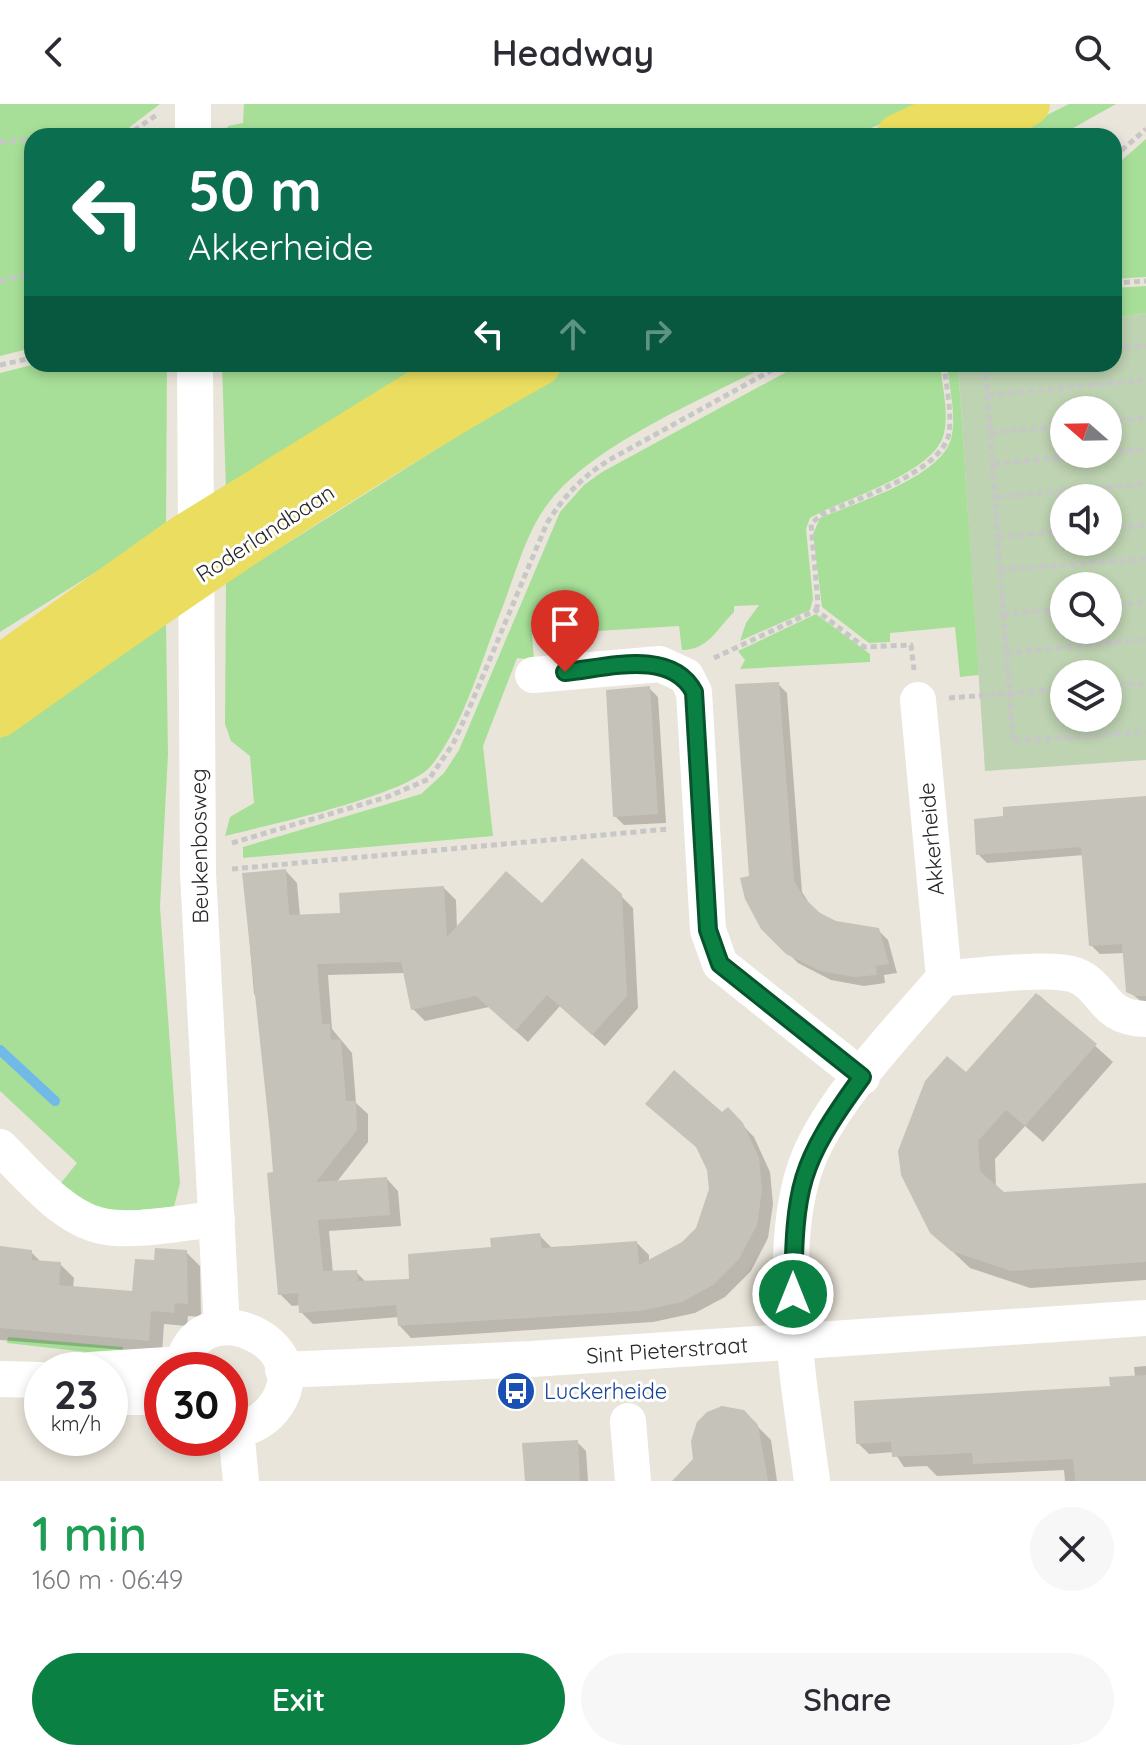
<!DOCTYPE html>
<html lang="en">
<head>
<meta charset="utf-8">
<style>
  body { margin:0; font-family:Quicksand,sans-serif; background:#f7f7f7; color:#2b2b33; height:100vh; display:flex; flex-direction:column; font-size:30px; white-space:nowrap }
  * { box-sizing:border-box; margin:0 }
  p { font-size:26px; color:#7c7c81 }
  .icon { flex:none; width:44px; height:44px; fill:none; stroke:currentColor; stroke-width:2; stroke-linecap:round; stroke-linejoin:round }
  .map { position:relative; height:1377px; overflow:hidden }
  .details { display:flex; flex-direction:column; background:#fff; flex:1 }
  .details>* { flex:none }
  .banner { position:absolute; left:24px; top:24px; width:1098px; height:244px; border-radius:24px; box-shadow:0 4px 12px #0003; background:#0b6e4f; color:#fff; overflow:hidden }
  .needle { width:52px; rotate:290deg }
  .tools { position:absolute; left:1050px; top:292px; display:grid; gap:16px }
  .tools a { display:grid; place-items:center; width:72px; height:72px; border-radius:50%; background:#fff; box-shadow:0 4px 12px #0003; font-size:40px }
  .speed { position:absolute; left:24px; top:1248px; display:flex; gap:16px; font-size:40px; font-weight:700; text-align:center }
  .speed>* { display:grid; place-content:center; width:104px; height:104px; border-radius:50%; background:#fff; box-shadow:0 4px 12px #0003; line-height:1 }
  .speed small { font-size:20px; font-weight:400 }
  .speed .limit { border:12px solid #d22; background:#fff; color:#111 }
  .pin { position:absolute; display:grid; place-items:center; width:68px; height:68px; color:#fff; margin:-82px -34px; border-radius:50% 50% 50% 0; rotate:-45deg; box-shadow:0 0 8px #0007 }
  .pin .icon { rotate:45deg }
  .me { position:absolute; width:88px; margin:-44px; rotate:0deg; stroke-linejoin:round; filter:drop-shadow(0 0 6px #0008) }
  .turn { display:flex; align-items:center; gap:28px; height:168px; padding:0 32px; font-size:36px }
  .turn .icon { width:104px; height:104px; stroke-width:2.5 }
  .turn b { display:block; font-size:56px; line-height:68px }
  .lanes { display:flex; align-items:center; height:76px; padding:0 32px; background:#0003; justify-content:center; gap:40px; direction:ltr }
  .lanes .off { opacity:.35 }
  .round { display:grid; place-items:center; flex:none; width:84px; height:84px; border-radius:42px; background:#f7f7f7 }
  .headline { display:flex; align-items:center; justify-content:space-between; height:136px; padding:0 32px }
  h1 { font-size:48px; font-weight:600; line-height:60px; color:#1e9e55 }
  .button { display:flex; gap:16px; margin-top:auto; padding:16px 32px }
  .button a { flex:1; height:92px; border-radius:48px; background:#0b8043; color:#fff; font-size:32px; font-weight:600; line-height:92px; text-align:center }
  .button a+a { background:#f7f7f7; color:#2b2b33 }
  header { display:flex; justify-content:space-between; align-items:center; height:104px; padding:0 32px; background:#fff; font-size:36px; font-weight:600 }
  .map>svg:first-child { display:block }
</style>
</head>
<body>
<header><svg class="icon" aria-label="back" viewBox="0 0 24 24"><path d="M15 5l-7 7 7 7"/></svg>Headway<svg class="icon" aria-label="search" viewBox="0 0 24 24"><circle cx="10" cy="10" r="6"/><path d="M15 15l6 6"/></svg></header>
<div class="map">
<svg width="1146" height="1377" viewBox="0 0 1146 1377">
  <rect width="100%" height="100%" fill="#eae5da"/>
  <!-- green -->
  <path fill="#a7df98" d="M0 0H160L118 32H32V244L0 252Z
    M244 0H928L852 32H223L228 22 243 19Z
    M1069 0H1116L1059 32H1005Z
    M1146 35V173L1114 175V63Z
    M1146 182V209L1114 214V184Z
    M36 260H167L166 424 0 528V269Z
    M222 260H320L333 268 353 266 365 260H430L226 386Z
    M571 260H770C704 295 595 339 550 397 527 425 516 468 503 502 483 551 464 622 431 662 405 692 268 721 225 732L230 713 254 699 250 652 231 637 225 620 226 478Z
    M801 260H940C942 281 949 308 944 329 936 369 843 395 810 414L806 425 813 495 810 506 740 537 746 519 759 501 734 502V508C717 525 708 546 682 546L679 522 532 531 534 556 517 554 483 642 493 732 243 754V743L421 690 444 669 459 646 560 408 584 381 602 368Z
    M947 260H958L979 571 960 573 955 523 890 529V538L869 539 822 503 813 430 820 414C855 399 940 374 951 335 957 313 949 283 947 260Z
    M816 510 870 550V558L740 565 745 556 738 547Z
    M166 519 168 650 160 803 180 1079 174 1103 104 1109 60 1080 77 1059 0 987V634Z
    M8 1233 123 1243 122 1252 7 1239Z"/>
  <!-- cemetery -->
  <path fill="#bed3b2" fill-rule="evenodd" d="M1146 209V656L985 667 958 260H1114V214ZM1064 306H1108V350H1064ZM1064 394H1108V438H1064ZM1064 482H1108V526H1064ZM1064 570H1108V614H1064Z"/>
  <!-- shadow -->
  <path fill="#0003" d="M778 580 787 589 802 788 812 804 835 819 878 826 888 836 897 869 884 871 885 879 864 882 831 876 798 859 763 824 751 774Z
    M649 584 658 593 666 719 624 721 615 712Z
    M1146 694V901L1128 887 1124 849 1100 850 1091 841 1084 751 987 759 978 750Z
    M286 767 297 779 300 812 342 811 444 784 456 796 457 825 542 802 620 791 633 804 638 904 605 942 560 902 528 938 489 903 425 917 413 905 405 869 328 871 332 925 352 949 356 999 368 1010V1038L336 1079 387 1075 398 1087 401 1122 329 1127 333 1169 356 1168 367 1179 411 1176 493 1145 540 1132 551 1143 637 1139 649 1151V1158L683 1140 698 1125 711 1085 722 1011 728 1006 754 1033 770 1068 773 1100 768 1134 751 1167 725 1193 695 1209 653 1218 411 1234 400 1222 399 1213 313 1220 301 1208V1201L292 1202 280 1190 275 1070 260 896 254 890 244 771Z
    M1039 891 1113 958 1043 1038 1025 1022 995 1055 996 1084 1003 1090 1146 1081V1176L1030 1184 970 1164 932 1128 966 971Z
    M0 1144 31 1148 42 1159 60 1160 74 1174 73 1184 134 1190 155 1158 186 1148 200 1162 201 1213 188 1212 187 1222 164 1220 162 1249 0 1236Z
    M1146 1262V1377H1065L1064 1366 937 1372 927 1362 904 1363 894 1348 869 1350 858 1339 1112 1284 1135 1273 1134 1263Z
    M743 1308 771 1336 777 1377H674Z
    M577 1338 586 1347 588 1377H527Z"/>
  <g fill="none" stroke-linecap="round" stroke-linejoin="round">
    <!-- stream -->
    <path stroke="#70b9e9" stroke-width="10" d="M0 946 55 997"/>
  </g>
  <!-- building -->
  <path fill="#c5c2ba" d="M779 578 794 777 804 794 820 809 836 817 879 824 889 860 876 862 877 871 854 873 820 867 786 850 761 825 745 795 740 774 749 772 735 580Z
    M650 582 658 710 613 713 606 586Z
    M1146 692V892H1135L1126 888 1122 840 1089 842 1081 743 976 751 974 715 1003 712V703Z
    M582 754 622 790 627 892 592 931 547 891 515 927 476 892 411 906 401 858 317 860 322 920H330L331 936 341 935 346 997H356L357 1026 316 1078 387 1073 390 1111 318 1116 323 1167 357 1166 358 1177 409 1175 408 1150 491 1143 490 1134 540 1129 542 1144 637 1137 639 1161 682 1138 696 1124 709 1085 707 1066 696 1043 645 1000 674 966 722 1008 728 1003 743 1019 759 1054 762 1086 757 1121 739 1155 713 1181 682 1198 640 1207 398 1222 396 1201 299 1209 298 1189 278 1191 267 1069 273 1068 270 1031 242 769 286 765 289 811 340 809 339 789 444 782 447 833 506 767 542 799Z
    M1036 889 1097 940 1025 1022 1006 1006 978 1037 980 1067 1004 1088 1146 1079V1158L1011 1167 951 1147 930 1129 901 1071 898 1047 925 977 947 952 966 968Z
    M0 1142 32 1146V1156L61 1158 59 1181 132 1187 135 1155 154 1156 155 1144 187 1146 188 1200 175 1199 174 1209 151 1207 149 1237 0 1224Z
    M1146 1271V1377H1075L1073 1355 973 1360 972 1349 892 1353 891 1338 856 1340 854 1297 1110 1282 1109 1273Z
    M722 1302 744 1306 758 1321 768 1377H672L693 1355 691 1337 697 1318 707 1308Z
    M578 1336 580 1377H525L522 1339Z"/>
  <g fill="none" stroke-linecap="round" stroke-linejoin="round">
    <!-- path -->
    <path stroke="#c7c7c7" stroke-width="5" stroke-dasharray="6 4" stroke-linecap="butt" d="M66 32 131 26
      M126 32 158 10
      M0 38 32 35
      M1114 53 1146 25
      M0 177 32 170
      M1114 179 1146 177
      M1114 244 1146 242
      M985 260 1013 637 1146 628
      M0 261 32 254
      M988 291 1146 276
      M1108 318 1146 314
      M991 329 1064 322
      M1108 349 1146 345
      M994 360 1099 350
      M997 393 1146 380
      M1108 424 1146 421
      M998 433 1064 427
      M1000 466 1146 455
      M1108 501 1146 498
      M816 506 818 500 811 420 821 411C853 396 943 368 949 329 952 307 946 282 944 260
      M1003 510 1064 505
      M1006 549 1146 535
      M714 554 816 506 864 543 911 541 914 566
      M1108 582 1146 579
      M949 594 1064 585
      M232 739 387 693 429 675 453 640 469 605 547 419C564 392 582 373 609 356L783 260
      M232 765 668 725"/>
    <!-- minor -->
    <path stroke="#fff" stroke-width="36" d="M193 0V32
      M195 260 198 769 222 1223
      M533 571 660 560 686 572 694 588 708 826 720 860 862 973
      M944 874C976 873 1048 862 1075 871 1106 883 1100 914 1146 915
      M0 1043C27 1069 60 1111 98 1121 130 1130 183 1118 217 1115
      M90 1266 183 1260
      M182 1266C193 1181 326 1239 273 1305 262 1318 247 1326 230 1325
      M283 1266 532 1255 1146 1214
      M0 1275 42 1276
      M110 1293H162
      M628 1317 633 1377
      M236 1325 241 1377
      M812 1377C800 1285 775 1153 805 1064 825 1002 901 924 944 874L918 596"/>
    <!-- major -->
    <path stroke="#eadd5f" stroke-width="44" d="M898 32 966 0
      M976 32 1028 0
      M0 563 180 435 463 260
      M0 611C174 486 352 364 539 260"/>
  </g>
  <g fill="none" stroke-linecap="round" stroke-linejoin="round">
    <defs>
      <path id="route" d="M565 568C606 564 671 544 694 588L708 826 720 860 862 973C798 1061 795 1081 793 1190"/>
    </defs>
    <!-- route casing -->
    <use href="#route" stroke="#07532c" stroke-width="20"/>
    <!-- route -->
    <use href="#route" stroke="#0b8043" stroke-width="14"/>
  </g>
  <!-- icons -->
  <defs>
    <symbol id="bus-disc" viewBox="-11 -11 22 22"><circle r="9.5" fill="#1a4fb4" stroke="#fff"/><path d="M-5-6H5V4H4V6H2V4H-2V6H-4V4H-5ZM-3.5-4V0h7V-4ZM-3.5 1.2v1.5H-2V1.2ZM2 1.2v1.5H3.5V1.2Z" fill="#fff"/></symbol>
  </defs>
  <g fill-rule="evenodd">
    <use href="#bus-disc" x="494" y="1265" width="44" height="44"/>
  </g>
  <g text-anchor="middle" stroke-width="6" stroke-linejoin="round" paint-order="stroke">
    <!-- street labels -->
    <g font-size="22" fill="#282828" stroke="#fff">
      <text transform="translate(265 429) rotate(-33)" y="8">Roderlandbaan</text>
      <text transform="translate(931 735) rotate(-95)" y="8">Akkerheide</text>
      <text transform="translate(199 742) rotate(-91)" y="8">Beukenbosweg</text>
      <text transform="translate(667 1246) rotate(-4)" y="8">Sint Pieterstraat</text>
    </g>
    <!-- transit labels -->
    <g font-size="22" fill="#164399" stroke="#fff" text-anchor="start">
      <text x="544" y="1295">Luckerheide</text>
    </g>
  </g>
</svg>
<div class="tools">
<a><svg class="needle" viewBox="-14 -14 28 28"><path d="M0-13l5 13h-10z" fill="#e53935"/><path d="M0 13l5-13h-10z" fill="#7c7c81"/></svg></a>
<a><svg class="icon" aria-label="sound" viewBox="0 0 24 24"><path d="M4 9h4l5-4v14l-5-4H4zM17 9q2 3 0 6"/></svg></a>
<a><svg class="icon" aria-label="search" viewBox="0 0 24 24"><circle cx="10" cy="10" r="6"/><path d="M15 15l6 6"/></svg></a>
<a><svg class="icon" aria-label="layers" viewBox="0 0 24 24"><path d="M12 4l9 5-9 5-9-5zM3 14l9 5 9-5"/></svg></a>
</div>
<div class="speed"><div>23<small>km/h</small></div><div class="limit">30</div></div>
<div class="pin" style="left:565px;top:568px;background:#d93025"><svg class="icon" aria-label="arrive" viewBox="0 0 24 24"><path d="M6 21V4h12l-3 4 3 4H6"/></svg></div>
<svg class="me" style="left:793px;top:1190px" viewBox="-20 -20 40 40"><circle r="17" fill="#0b8043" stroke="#fff" stroke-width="3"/><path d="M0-11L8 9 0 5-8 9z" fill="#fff"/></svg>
<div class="banner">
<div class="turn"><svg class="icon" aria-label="left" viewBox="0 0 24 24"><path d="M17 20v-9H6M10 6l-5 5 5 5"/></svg><div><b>50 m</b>Akkerheide</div></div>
<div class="lanes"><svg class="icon" aria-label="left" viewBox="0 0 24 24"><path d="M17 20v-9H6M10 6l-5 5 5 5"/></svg><svg class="icon off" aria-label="ahead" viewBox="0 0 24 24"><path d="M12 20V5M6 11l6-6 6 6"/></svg><svg class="icon off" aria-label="right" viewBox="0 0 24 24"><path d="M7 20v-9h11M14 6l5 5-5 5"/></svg></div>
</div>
</div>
<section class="details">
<div class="headline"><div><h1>1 min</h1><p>160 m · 06:49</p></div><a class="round"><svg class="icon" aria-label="close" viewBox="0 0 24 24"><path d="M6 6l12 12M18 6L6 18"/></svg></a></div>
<div class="button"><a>Exit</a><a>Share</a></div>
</section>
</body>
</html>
